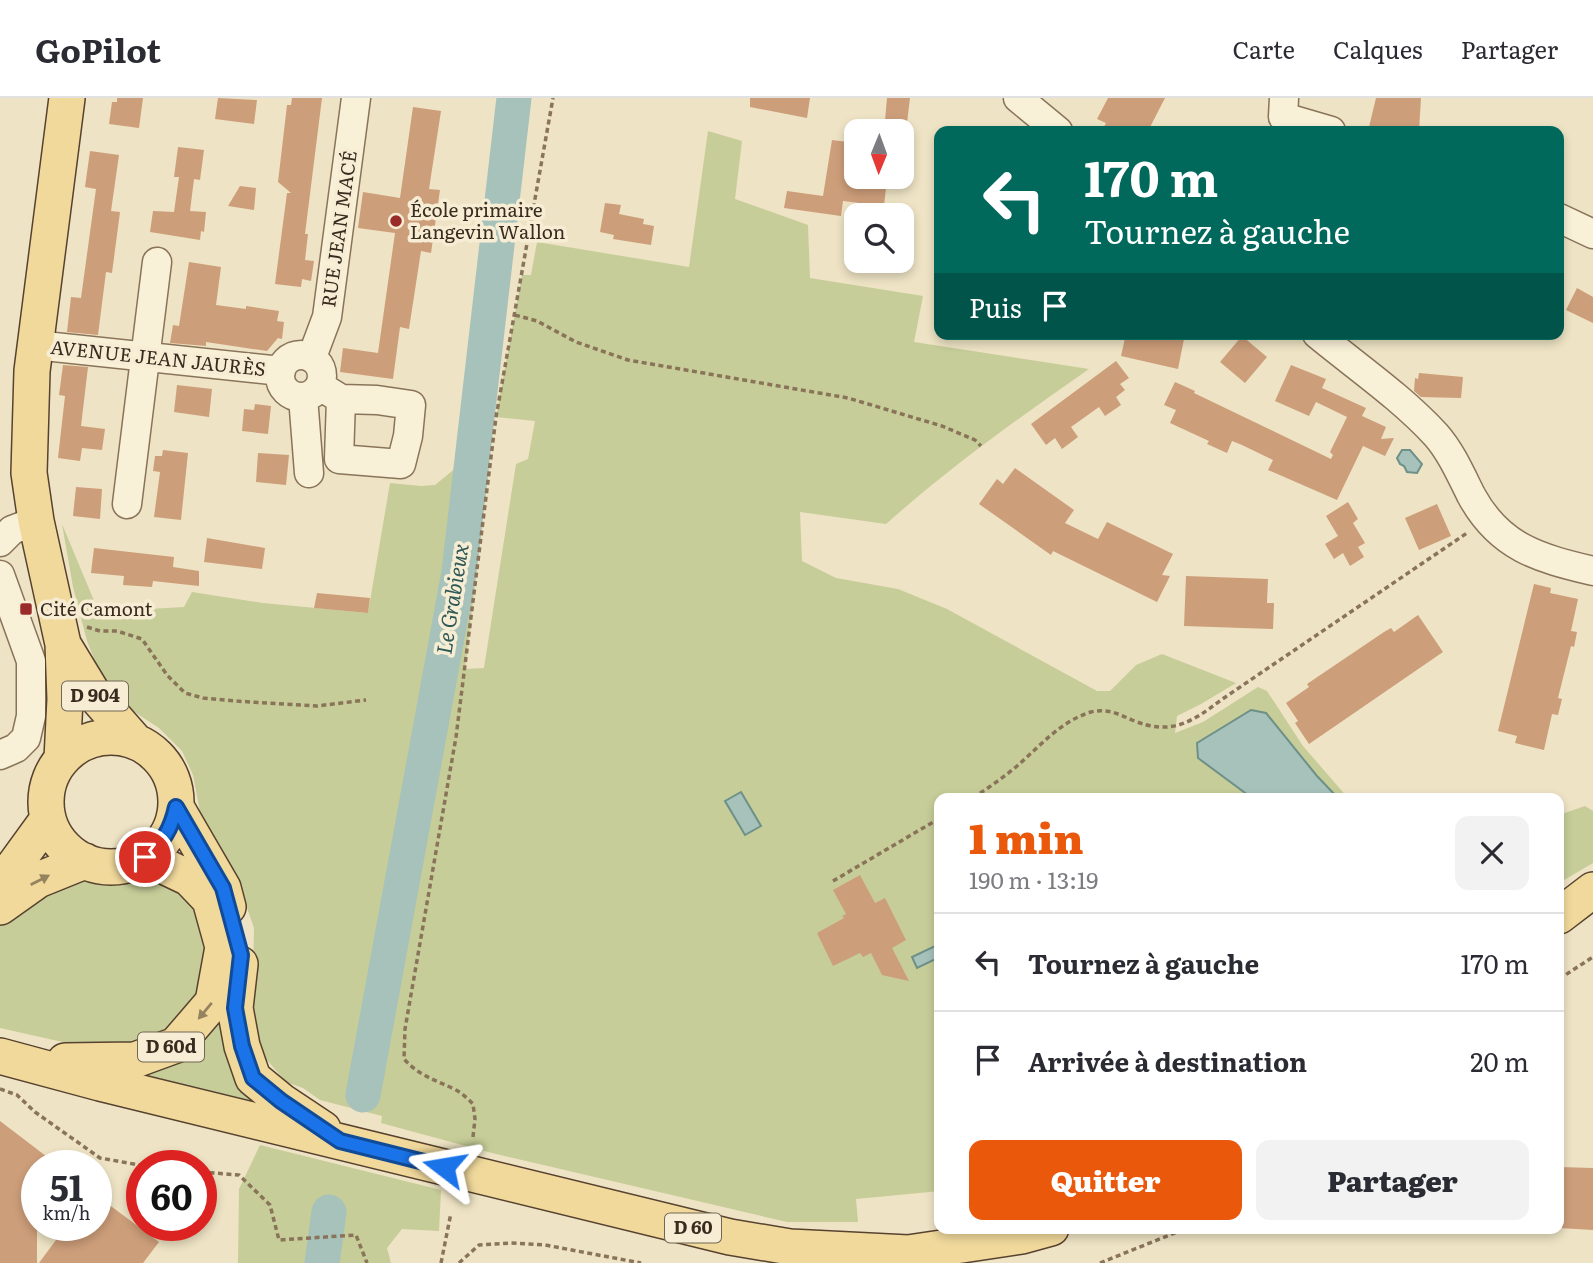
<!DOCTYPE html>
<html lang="fr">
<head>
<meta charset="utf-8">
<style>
  body { margin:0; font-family:Literata,serif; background:#f2f2f3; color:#2b2b33; height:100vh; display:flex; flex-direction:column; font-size:26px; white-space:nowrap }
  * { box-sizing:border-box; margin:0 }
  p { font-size:23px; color:#7c7c81 }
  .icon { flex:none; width:38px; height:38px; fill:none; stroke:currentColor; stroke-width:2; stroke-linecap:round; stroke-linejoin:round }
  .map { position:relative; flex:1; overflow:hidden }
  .sheet { position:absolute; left:934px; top:695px; width:630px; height:441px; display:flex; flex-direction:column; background:#fff; border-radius:14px; box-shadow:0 4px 10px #0003 }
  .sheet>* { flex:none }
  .hud { position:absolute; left:934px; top:28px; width:630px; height:214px; border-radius:14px; box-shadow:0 4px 10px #0003; background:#00695c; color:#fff; overflow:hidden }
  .needle { width:46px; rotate:181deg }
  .controls { position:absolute; left:844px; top:21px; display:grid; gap:14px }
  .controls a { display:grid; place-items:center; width:70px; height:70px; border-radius:14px; background:#fff; box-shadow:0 4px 10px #0003; font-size:35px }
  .speed { position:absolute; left:21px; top:1052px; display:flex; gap:14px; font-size:35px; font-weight:700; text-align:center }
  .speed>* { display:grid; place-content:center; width:91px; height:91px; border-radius:50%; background:#fff; box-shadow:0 4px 10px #0003; line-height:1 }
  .speed small { font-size:18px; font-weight:400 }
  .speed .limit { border:10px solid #d22; background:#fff; color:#111 }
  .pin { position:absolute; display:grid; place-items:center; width:60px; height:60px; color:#fff; margin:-30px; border:4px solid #fff; border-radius:50%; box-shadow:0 2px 7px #0007 }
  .me { position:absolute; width:77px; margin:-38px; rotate:284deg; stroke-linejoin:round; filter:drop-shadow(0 0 5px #0008) }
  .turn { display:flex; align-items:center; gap:24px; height:147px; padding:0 35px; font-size:32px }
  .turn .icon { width:91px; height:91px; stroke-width:2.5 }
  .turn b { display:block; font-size:49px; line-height:60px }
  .then { display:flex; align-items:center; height:66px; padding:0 35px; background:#0003; gap:14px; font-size:26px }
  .round { display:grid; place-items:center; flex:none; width:74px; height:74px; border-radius:14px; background:#f2f2f3 }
  .headline { display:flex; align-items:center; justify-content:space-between; height:119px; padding:0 35px }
  h1 { font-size:42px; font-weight:800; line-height:52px; color:#ea580c }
  .primary-button { display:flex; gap:14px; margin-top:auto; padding:14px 35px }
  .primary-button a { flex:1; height:80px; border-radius:14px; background:#ea580c; color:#fff; font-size:28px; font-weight:800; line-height:80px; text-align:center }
  .primary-button a+a { background:#f2f2f3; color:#2b2b33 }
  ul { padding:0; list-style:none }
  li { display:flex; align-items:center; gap:21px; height:98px; padding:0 35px; border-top:2px solid #e1e1e2 }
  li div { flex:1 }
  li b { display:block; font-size:26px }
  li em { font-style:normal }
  header { display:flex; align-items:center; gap:42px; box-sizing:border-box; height:98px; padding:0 35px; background:#fff; border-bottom:2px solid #e1e1e2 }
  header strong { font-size:33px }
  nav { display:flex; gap:38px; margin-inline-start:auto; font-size:24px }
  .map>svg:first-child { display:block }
</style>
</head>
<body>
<header>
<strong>GoPilot</strong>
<nav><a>Carte</a><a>Calques</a><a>Partager</a></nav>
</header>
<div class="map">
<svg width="1593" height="1165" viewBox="0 0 1593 1165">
  <rect width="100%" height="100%" fill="#eee3c4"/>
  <!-- green -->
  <path fill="#c6cd98" d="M708 33 742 43 735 101 808 127 810 180 923 198 914 244 1089 271C1019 320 950 369 886 426L800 414 802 463 836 480 898 491 947 511 1097 593H1110L1136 567 1162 556 1236 585 1201 606 1177 618 1175 635 1203 624 1258 589 1267 593 1303 648 1348 700H940V1093L856 1101 858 1124H787L488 1054 381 1025 382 1018 320 1002 303 990 286 984 261 955 252 927 254 830 237 781 213 745 200 714 193 677 182 653 159 630 130 611 101 578 87 543 73 489 62 426 95 505 132 512 184 509 192 494 263 505 368 515 390 385 421 388 435 387 457 369H489L465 571 484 570 516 366 528 361 535 323 496 319 522 177H531L537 144 689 169Z
    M1585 708 1593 713V765L1559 785V717Z
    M150 780 187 798 208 833 207 887 177 929 121 951 67 945 0 930V828L55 790 81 782 109 787Z
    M219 921 258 1005 141 977Z
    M260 1047 441 1092 439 1133 402 1131 387 1150 391 1165H238L239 1091Z"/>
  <!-- water -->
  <path fill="#a6c2ba" stroke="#6d9088" stroke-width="2" d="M1402 352H1410L1422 366 1417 375 1407 374 1404 368 1400 366 1397 360Z
    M1251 612 1266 615 1317 678 1338 700H1252L1198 660 1197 645Z
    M741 694 761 728 745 737 725 703Z
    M935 848 940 859 917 870 912 859Z"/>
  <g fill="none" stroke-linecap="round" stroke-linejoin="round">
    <!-- river -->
    <path stroke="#a6c2ba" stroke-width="35" d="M363 997 459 474 514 0
      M322 1165 329 1114"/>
  </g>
  <!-- building -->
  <path fill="#cd9e7a" d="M117 0H143L139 30 109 26 112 4H117Z
    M218 0 257 2 254 26 215 21Z
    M292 0H322L305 136H308L305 162 314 163 311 183 302 181 301 189 275 186 287 95H291L278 84 287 7H291Z
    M750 0H810L807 20 750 9Z
    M887 0H910L906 33H884Z
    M1108 0H1165L1148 33H1102L1106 25 1097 21Z
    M1376 0H1421L1419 33H1368Z
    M413 9 441 13 429 91 440 92 431 155 421 153 409 231 400 229 393 281 340 274 343 250 378 255 395 135 358 130 363 94 400 100Z
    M832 42 856 45V86L886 90 884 108 843 103 841 118 784 110 787 93 823 98Z
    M178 49 204 52 200 82 194 81 190 113 206 114 204 134 201 133 200 142 150 134 153 113 174 114 179 79H174Z
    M90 53 119 57 111 113 120 114 112 175 106 174 98 237 67 234 71 199 81 200 96 91 85 89Z
    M240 88 256 90 254 112 228 108Z
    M605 105 621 107 619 116 644 121 643 126 654 128 651 147 613 141 614 137 600 134Z
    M189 164 221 169 216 207 246 211V208L279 213 277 223 284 224 282 241 278 240 267 253 206 244V248L170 245 173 227 179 228Z
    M1577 190 1593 199V225L1566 212Z
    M1126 236H1185L1178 271 1121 258Z
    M1242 238 1267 259 1245 285 1220 264Z
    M1116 263 1129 280 1120 286 1125 292 1116 299 1121 307 1105 318 1099 309 1071 329 1078 339 1062 351 1055 340 1046 347 1031 326Z
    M63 267 88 269 81 328 105 331 102 352 82 350 80 363 58 360 65 298 59 297Z
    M1291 267 1326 281 1322 290 1366 310 1362 318 1386 329 1381 341 1394 340 1385 358 1363 348 1337 402 1268 372 1273 362 1242 347 1232 343 1227 355 1207 346 1209 343 1170 325 1176 312 1164 307 1175 284 1195 293 1194 295 1331 361 1333 357 1330 354 1347 319 1316 304 1309 318 1275 303Z
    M1419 275 1463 279 1461 300 1421 299 1414 293 1415 280 1418 281Z
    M177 287 212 291 209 319 174 314Z
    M255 306 271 308 268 336 242 333 244 311 254 312Z
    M163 352 188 355 181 422 154 419 160 374 153 373 155 358H162Z
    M258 355 289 357 286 387 256 384Z
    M1015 370 1074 412 1065 425 1098 441 1107 424 1173 456 1162 477 1170 478 1157 504 1053 453 1051 457 979 406 997 381 1003 386Z
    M76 389 102 391 100 421 73 418Z
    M1348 404 1358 421 1353 425 1365 445 1358 449 1364 459 1350 468 1343 455 1334 461 1325 446 1338 438 1326 418Z
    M1437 406 1451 438 1419 452 1405 420Z
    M207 440 265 450 262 471 204 464Z
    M94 450 174 459 173 469 199 473V488L153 483 152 489 123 487 124 478 91 475Z
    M1186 478 1268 481 1267 505H1274L1273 531 1184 528Z
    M1534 486 1551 490 1550 495 1578 501 1571 533 1577 534 1574 549 1571 548 1558 600 1562 601 1558 617 1552 616 1544 652 1515 645 1517 638 1498 633Z
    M317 495 370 500 368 515 314 510Z
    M1418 517 1443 554 1309 646 1295 625 1298 623 1286 605 1309 589 1307 586 1384 534 1391 530 1394 534Z
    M860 777 875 805 885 800 906 842 892 850 909 883 882 877 871 855 863 859 860 855 833 868 817 835 844 820 842 818 846 816 833 792Z
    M0 1023 59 1068H37V1165H0Z
    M1559 1069 1593 1070V1132L1559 1130Z
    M96 1097 159 1144 143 1165H39L67 1127H96Z"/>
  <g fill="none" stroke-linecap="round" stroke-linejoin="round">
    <defs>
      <path id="minor" d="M1018 0 1058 33
        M1284 0 1283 19 1331 33
        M1559 120 1593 136
        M1317 236C1357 269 1401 299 1436 337 1451 354 1461 377 1471 397 1499 449 1538 460 1593 473
        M35 247 281 273
        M280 278a21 21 0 1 1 42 0a21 21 0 1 1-42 0Z
        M312 259 327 219 356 0
        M320 288 341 301 339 361 401 366 408 338 411 307 377 302 341 301
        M303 299 309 375
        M127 406 157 164
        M0 444 12 432 36 423
        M0 477 31 563V618L26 640 16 650 0 657"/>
      <path id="major" d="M64 548 92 594 135 643
        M46 704a65 65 0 1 1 130 0a65 65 0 1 1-130 0Z
        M62 661 65 601 63 546 36 423 29 375 32 273 67 0
        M176 709 223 790 228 809
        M0 787 48 721
        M0 809 38 782 85 763
        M1559 818 1593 792
        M240 866 235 910 242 948 253 980 281 1003 323 1031
        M0 958 100 985 730 1139 790 1149 908 1155 1022 1138 1051 1130
        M65 963 135 962 176 947 213 904 223 849 210 802 189 780 145 759"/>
    </defs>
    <!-- minor casing -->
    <use href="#minor" stroke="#89745a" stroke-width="31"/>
    <!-- major casing -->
    <use href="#major" stroke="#57422f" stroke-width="38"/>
    <!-- path -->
    <path stroke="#89745a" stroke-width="3.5" stroke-dasharray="5 3.5" stroke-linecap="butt" d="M515 217 537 223 576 244 628 262 848 300 942 328 975 342 981 348
      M87 529 100 533H117L142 541 167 577 185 595 203 600 235 603 317 608 366 602
      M973 700C988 690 1003 680 1017 668 1040 648 1061 623 1091 614 1106 610 1119 616 1132 622 1170 638 1191 625 1221 602L1467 435
      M833 783 940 720
      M936 812 940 808
      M1559 881 1593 859
      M0 991 17 997 35 1014 100 1060 145 1068
      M473 1039 475 1021 473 1006C468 1001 462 995 456 992 436 982 419 978 404 961L405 931 456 639 496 319 553 0
      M201 1074 239 1077 270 1107 279 1142 356 1137 367 1165
      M441 1165 451 1115
      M459 1165 479 1147 511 1145 545 1147 641 1165
      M1100 1165 1187 1130"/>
    <!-- minor -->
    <use href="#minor" stroke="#f9f0d8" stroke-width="28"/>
    <!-- major -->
    <use href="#major" stroke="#f1d99c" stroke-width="35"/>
  </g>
  <!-- one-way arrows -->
  <defs><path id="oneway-solid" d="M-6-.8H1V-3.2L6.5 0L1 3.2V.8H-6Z" transform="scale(1.75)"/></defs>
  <g fill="#95825e">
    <use href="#oneway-solid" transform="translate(40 782) rotate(-27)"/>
    <use href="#oneway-solid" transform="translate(205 913) rotate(130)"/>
  </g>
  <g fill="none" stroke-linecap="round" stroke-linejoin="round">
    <defs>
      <path id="route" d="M145 759C163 744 171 732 176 709L223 790 241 857 235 910 242 948 253 980 281 1003 340 1043 444 1069"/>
    </defs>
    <!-- route casing -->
    <use href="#route" stroke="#114b97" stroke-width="18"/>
    <!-- route -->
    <use href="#route" stroke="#1a73e8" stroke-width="12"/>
  </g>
  <!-- markers -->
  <g fill="#992c2a" stroke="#f6edd4" stroke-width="2.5">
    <circle cx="396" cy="123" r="7"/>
    <rect x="19" y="504" width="14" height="14" rx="3.5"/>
  </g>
  <g text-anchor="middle" stroke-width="7" stroke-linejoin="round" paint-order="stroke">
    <!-- shield labels -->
    <g fill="#f6edd4" stroke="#726655" stroke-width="2">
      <rect x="62" y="583.5" width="66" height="29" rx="5"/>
      <rect x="138" y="934.5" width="66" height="29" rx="5"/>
      <rect x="665" y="1115.5" width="56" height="29" rx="5"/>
    </g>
    <g font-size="18" font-weight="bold" fill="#392c1f">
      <text x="95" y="604">D 904</text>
      <text x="171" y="955">D 60d</text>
      <text x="693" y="1136">D 60</text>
    </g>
    <!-- poi labels -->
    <g font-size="19" fill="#392c1f" stroke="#f6edd4" text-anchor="start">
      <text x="410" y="119">École primaire<tspan x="410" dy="22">Langevin Wallon</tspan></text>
      <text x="40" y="518">Cité Camont</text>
    </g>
    <!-- street labels -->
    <g font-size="19" fill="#392c1f" stroke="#f6edd4">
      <text transform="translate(339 131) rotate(-82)" y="7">RUE JEAN MACÉ</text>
      <text transform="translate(158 260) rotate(6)" y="7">AVENUE JEAN JAURÈS</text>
    </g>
    <!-- water labels -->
    <g font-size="21" font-style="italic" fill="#2e5957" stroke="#f6edd4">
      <text transform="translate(453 501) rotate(-81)" y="7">Le Grabieux</text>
    </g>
  </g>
</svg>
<div class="controls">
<a><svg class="needle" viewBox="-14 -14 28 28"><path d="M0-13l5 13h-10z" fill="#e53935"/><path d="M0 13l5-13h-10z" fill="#7c7c81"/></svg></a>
<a><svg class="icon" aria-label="search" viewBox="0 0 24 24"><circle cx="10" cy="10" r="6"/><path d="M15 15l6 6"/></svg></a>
</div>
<div class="speed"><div>51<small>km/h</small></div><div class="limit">60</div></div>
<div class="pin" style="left:145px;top:759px;background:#d93025"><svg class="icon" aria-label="arrive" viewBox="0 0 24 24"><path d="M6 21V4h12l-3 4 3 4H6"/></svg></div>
<svg class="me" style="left:444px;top:1069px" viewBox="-20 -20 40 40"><path d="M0-17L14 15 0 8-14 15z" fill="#1a73e8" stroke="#fff" stroke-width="4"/></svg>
<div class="hud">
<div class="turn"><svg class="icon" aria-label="left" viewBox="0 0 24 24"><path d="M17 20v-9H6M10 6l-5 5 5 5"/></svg><div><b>170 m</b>Tournez à gauche</div></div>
<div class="then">Puis<svg class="icon" aria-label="arrive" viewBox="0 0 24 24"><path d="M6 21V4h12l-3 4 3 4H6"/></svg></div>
</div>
<section class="sheet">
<div class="headline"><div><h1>1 min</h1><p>190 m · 13:19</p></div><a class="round"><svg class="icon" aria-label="close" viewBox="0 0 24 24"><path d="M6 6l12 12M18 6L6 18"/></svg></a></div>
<ul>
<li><svg class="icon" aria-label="left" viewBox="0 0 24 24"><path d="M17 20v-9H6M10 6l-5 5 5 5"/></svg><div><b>Tournez à gauche</b></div><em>170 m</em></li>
<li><svg class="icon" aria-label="arrive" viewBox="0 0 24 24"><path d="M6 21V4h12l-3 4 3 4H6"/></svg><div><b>Arrivée à destination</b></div><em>20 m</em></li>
</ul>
<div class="primary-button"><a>Quitter</a><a>Partager</a></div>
</section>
</div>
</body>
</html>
